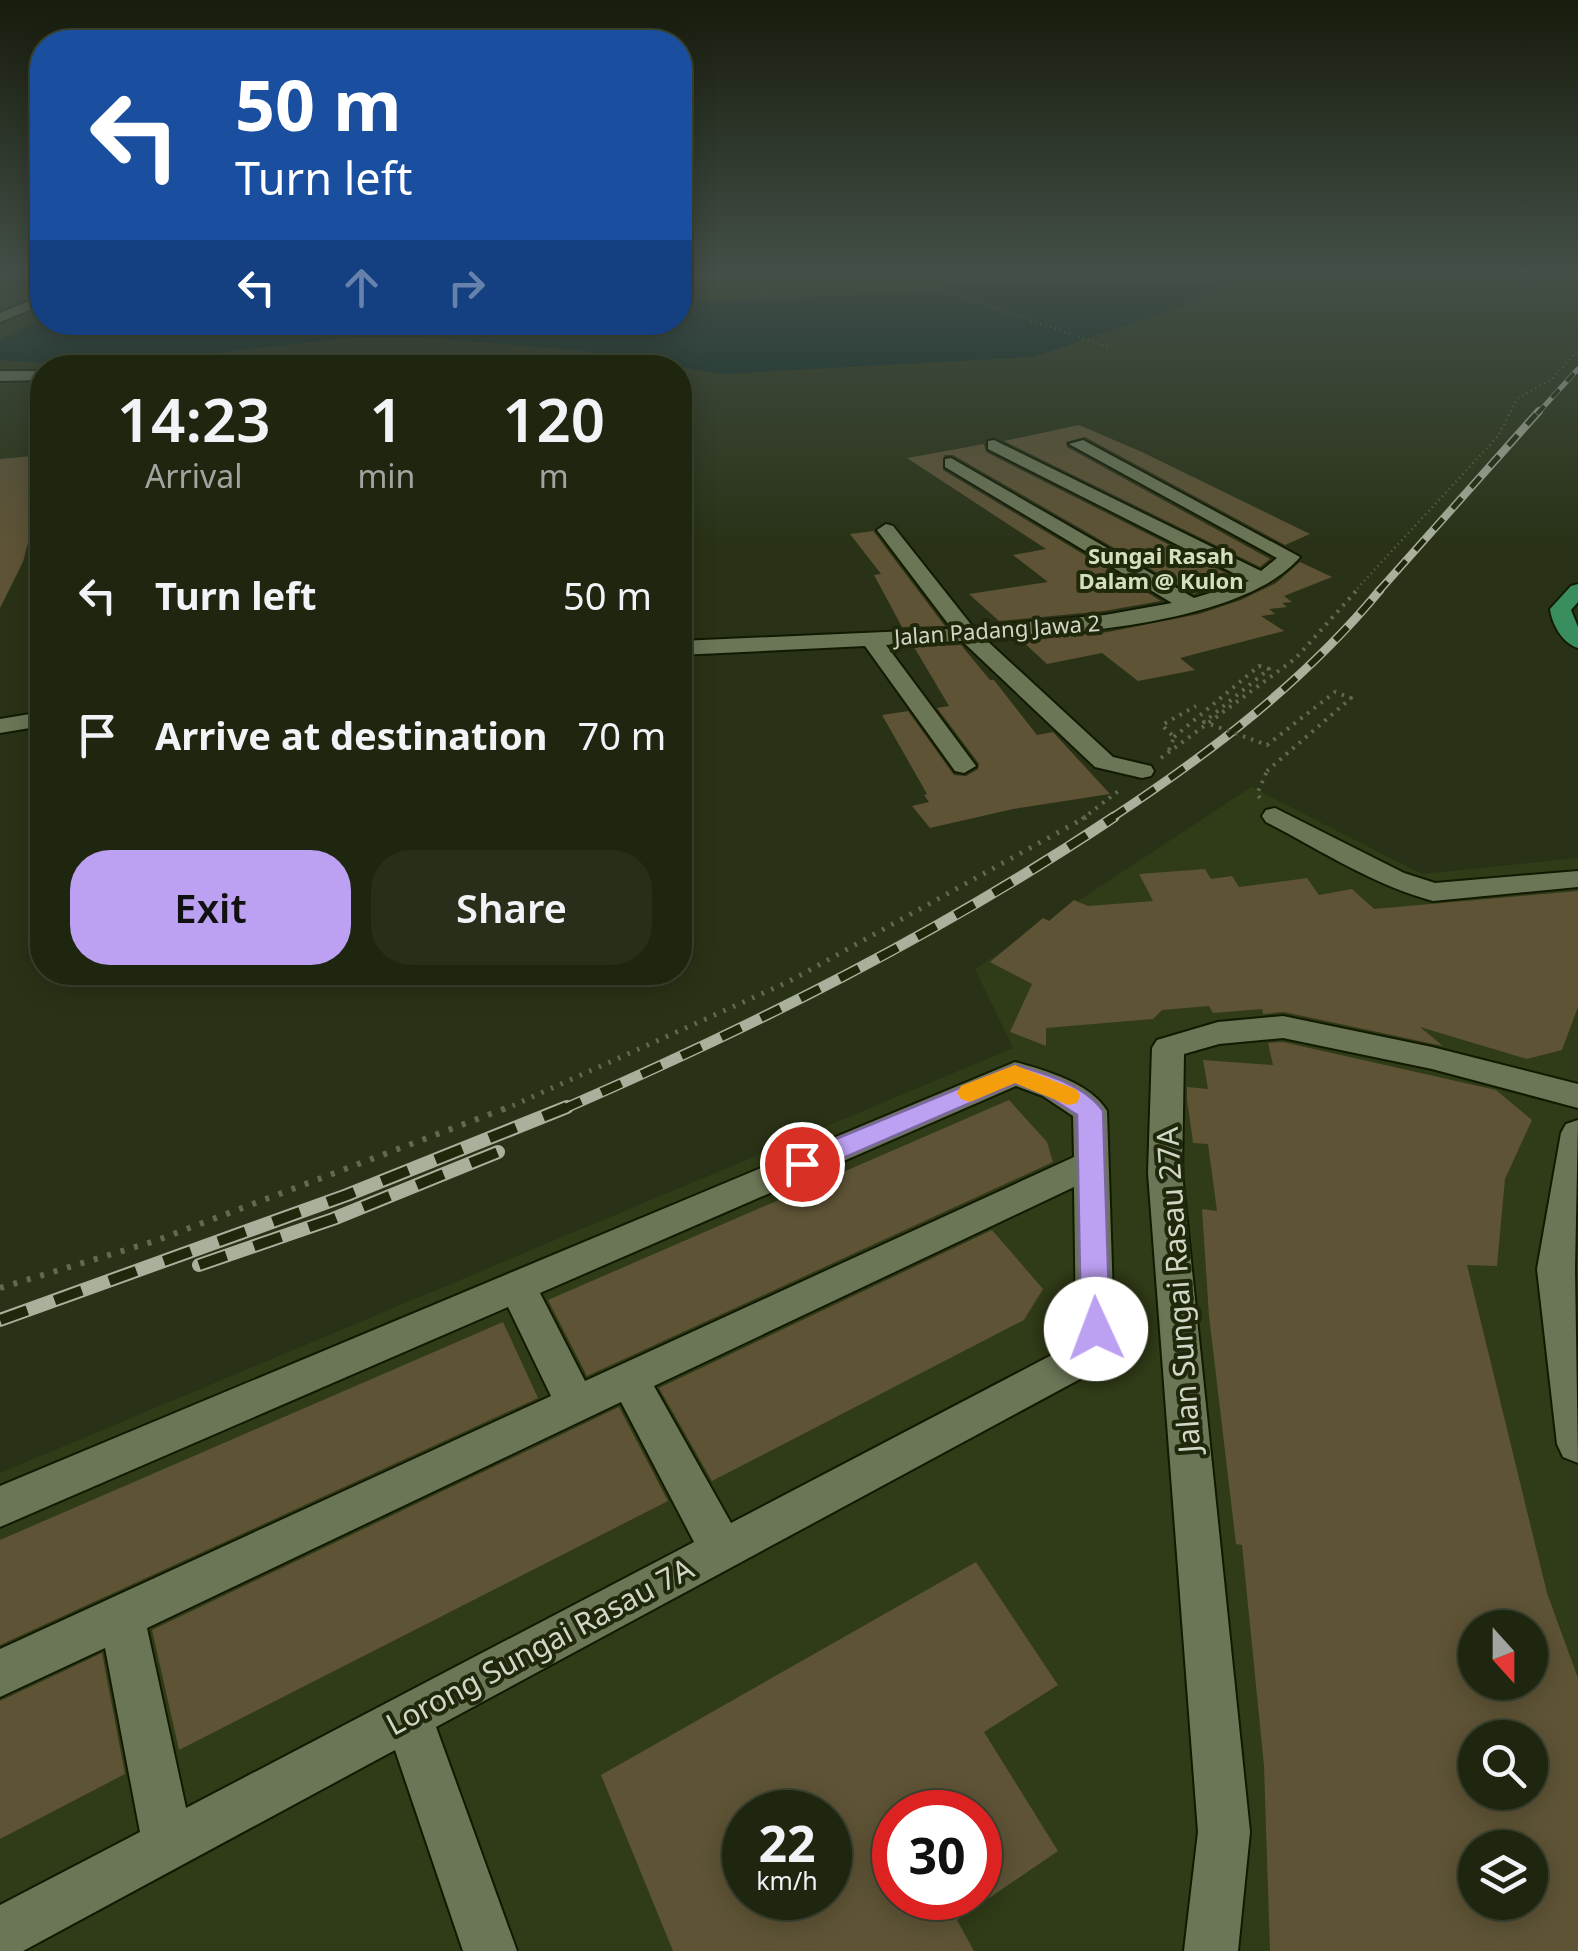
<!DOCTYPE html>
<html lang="en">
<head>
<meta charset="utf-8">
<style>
  body { margin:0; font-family:"Noto Sans",sans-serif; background:#272e19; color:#f1f3f6; height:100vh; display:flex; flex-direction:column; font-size:38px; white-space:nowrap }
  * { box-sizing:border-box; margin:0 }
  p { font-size:32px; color:#a1a59f }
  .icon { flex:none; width:55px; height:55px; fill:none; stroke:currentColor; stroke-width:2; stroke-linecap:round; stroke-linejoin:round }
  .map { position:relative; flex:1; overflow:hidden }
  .drawer { position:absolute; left:30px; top:355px; width:662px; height:630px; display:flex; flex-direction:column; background:#1f2610; border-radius:40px; box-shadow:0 5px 25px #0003,0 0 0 2px #3c4330 }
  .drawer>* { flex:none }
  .hud { position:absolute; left:30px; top:30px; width:662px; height:305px; border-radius:40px; box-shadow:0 5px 25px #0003,0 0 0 2px #3c4330; background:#1a4fa0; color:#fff; overflow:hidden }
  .needle { width:65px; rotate:159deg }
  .controls { position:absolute; left:1458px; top:1610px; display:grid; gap:20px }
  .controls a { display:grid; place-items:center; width:90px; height:90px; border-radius:50%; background:#1f2610; box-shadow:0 5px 25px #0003,0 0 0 2px #3c4330; font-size:50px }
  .speed { position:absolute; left:722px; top:1790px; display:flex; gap:20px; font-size:50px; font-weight:700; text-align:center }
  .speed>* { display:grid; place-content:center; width:130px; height:130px; border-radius:50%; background:#1f2610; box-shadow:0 5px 25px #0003,0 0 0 2px #3c4330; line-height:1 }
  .speed small { font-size:25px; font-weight:400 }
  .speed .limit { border:15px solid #d22; background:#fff; color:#111 }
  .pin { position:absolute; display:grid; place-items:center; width:85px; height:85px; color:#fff; margin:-42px; border:5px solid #fff; border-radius:50%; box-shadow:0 2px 10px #0007 }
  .me { position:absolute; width:110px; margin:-55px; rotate:358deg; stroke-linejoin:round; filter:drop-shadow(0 0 8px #0008) }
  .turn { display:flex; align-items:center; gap:35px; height:210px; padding:0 40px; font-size:45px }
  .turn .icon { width:130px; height:130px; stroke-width:2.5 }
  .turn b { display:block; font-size:70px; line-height:85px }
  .lanes { display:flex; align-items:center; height:95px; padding:0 40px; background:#0003; justify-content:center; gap:50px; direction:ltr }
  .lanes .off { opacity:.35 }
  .eta { display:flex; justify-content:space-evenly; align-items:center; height:170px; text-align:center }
  .eta b { font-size:60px; font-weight:600; line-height:70px }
  .cta { display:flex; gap:20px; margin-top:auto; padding:20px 40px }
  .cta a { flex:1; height:115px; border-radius:40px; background:#bca0f2; color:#111; font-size:40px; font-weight:600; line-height:115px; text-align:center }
  .cta a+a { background:#272e19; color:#f1f3f6 }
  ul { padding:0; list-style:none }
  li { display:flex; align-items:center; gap:30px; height:140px; padding:0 40px }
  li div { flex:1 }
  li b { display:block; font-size:38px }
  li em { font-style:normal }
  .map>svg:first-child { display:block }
</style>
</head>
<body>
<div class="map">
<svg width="1578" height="1951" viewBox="0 0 1578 1951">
  <rect width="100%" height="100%" fill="#293216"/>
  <!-- built -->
  <path fill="#303b17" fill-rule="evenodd" d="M1251 787 1422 874 1578 858V1951H0V1473L1013 1048 975 969ZM1475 1628H1530V1682H1475ZM1475 1738H1530V1792H1475ZM745 1812H830V1898H745ZM895 1812H980V1898H895ZM1475 1848H1530V1902H1475Z"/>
  <!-- water -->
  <path fill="#062423" d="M995 273H1248L1180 307 1033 357 723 374 585 351 382 334 138 362 73 366 0 360V340L42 318V322H680V302L925 292Z"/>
  <!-- building -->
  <path fill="#5e5335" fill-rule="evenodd" d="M1079 425 1142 452 1310 534 1285 545 1085 437 1066 442 1067 447 1270 559 1260 567 1004 441Z
    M984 444 986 452 1239 580 1194 594 953 455H944L943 470 1161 601 1104 611 999 621 969 594 1048 582 1013 555 1046 549 907 458Z
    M42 455V489L23 562 0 608V459Z
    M874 531V532L945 626 902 627 874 575 881 574 850 534Z
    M1300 562 1332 577 1284 596 1292 602 1282 603 1287 607 1269 609 1275 614 1261 616 1284 631 1180 658 1195 670 1138 681 1102 653 1047 664 1021 640 1108 632 1199 614 1241 600 1276 583Z
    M961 645 990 680H994L1037 735 1053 732 1110 794 1013 809 930 828 912 806 929 802 924 795 927 794 882 715 908 711 954 775 966 776 978 769 979 764 937 708 949 706 914 647Z
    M1205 869 1211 879 1232 876 1239 887 1307 878 1319 895 1352 889 1374 909 1578 891V1007L1562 1050 1527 1059 1420 1027 1443 1046 1284 1012 1263 1014 1262 1009 1213 1013 1209 1006 1162 1010 1153 1019 1046 1028V1046L1010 1032 1032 984 990 962 1043 918 1049 921 1074 900 1088 906 1153 901 1139 874Z
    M1283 1042 1496 1090 1532 1120 1505 1179 1497 1266 1467 1265 1547 1593 1578 1678V1951H1270L1264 1766 1242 1545 1236 1544 1209 1316 1202 1209 1217 1211 1208 1144 1193 1143 1187 1099V1087L1208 1089 1203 1060 1273 1065 1268 1043ZM1475 1628H1530V1682H1475ZM1475 1738H1530V1792H1475ZM1475 1848H1530V1902H1475Z
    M1009 1100 1047 1142 1053 1162 587 1376 548 1300Z
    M992 1230 1043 1289 1024 1320 712 1481 659 1388Z
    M503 1322 538 1398 0 1645V1540Z
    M619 1407 668 1501 179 1750 152 1630Z
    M976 1562 1058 1685 984 1732 1058 1851 957 1920 974 1951H673L601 1775ZM745 1812H830V1898H745ZM895 1812H980V1898H895Z
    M102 1653 125 1774 0 1839V1701Z"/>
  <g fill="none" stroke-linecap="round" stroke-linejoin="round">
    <defs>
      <path id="minor" d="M42 296V305L0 322V313Z
        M0 371H42V380L0 381Z
        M994 440 1261 571 1277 558 1069 444 1083 440 1300 557C1244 623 1070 634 985 639L1113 757 1151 766 1154 771 1151 776 1142 778 1095 767 962 641 886 645 976 766 964 773 955 771 865 646 680 655V641L952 629 877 530 886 524 893 526 973 627 1105 615 1172 603 945 467V459L951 458 1194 598 1249 581 988 449V441Z
        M42 712V726L0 733V719Z
        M1275 808 1404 873 1435 883 1578 871V887L1433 901C1373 885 1320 850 1266 822L1262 816 1266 810Z
        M1283 1016 1432 1047 1578 1084V1108L1432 1069 1283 1038 1219 1044 1184 1054 1182 1173 1250 1832 1238 1951H1184L1198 1832 1148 1173 1152 1048 1157 1040 1218 1022Z
        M1015 1062C1044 1070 1091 1083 1107 1111L1114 1329 1093 1372 436 1727 517 1951H463L395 1750 23 1951H0V1905L140 1832 105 1648 0 1697V1649L551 1396 508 1307 0 1527V1486ZM1016 1086 1043 1096 1073 1116 1074 1157 585 1381 540 1293ZM1074 1187 1076 1328 1065 1348 731 1523 654 1386ZM621 1402 694 1542 186 1808 147 1628Z
        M1578 1120 1575 1269 1578 1463 1563 1457 1557 1444 1537 1269 1561 1133 1566 1124Z"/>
      <path id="major" d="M1578 584V602L1571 610 1578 627V648C1562 643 1552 624 1550 609L1571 586Z"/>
    </defs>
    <!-- minor casing -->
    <use href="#minor" stroke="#121901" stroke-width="4"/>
    <!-- major casing -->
    <use href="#major" stroke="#121901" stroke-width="4"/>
    <!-- path-far3 -->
    <path stroke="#626951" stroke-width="2.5" stroke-dasharray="1 4" stroke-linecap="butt" d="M715 273 769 292
      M911 273 925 284 1111 348
      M1573 273 1578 278
      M1354 592 1498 436 1517 399 1553 378 1578 350"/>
    <!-- path-far2 -->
    <path stroke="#626951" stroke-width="4" stroke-dasharray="2.5 6" stroke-linecap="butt" d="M1169 750 1174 737 1162 725 1196 706
      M1161 758 1296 658 1357 590
      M1260 798 1257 794 1267 771
      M1082 819 1121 789"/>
    <!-- path-far1 -->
    <path stroke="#626951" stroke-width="5" stroke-dasharray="2.5 8" stroke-linecap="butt" d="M503 1110 788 982 1086 817"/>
    <!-- path -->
    <path stroke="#626951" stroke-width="6" stroke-dasharray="4 10" stroke-linecap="butt" d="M0 1288 155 1241 509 1107"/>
    <!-- minor -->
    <use href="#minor" fill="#6b7657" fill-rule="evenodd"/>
    <!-- major -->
    <use href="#major" fill="#3a8d5e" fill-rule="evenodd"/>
    <defs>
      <path id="rail-far4" d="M1537 414 1578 369"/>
      <path id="rail-far3" d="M1378 592 1539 411"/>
      <path id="rail-far2" d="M1110 819C1209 754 1305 681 1380 590"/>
      <path id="rail-far1" d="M561 1110C754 1026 939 934 1114 817"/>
      <path id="rail" d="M199 1265 333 1219 498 1152
        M0 1320 347 1195 567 1107"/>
    </defs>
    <!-- rail-far4 casing -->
    <use href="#rail-far4" stroke="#a9b09c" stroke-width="5"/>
    <!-- rail-far3 casing -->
    <use href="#rail-far3" stroke="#a9b09c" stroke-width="8"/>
    <!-- rail-far2 casing -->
    <use href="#rail-far2" stroke="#a9b09c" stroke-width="9"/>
    <!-- rail-far1 casing -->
    <use href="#rail-far1" stroke="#a9b09c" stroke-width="11"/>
    <!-- rail casing -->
    <use href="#rail" stroke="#a9b09c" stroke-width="14"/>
    <!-- rail-far4 -->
    <use href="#rail-far4" stroke="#20280c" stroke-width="4" stroke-dasharray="11" stroke-linecap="butt"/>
    <!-- rail-far3 -->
    <use href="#rail-far3" stroke="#20280c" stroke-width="5" stroke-dasharray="14" stroke-linecap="butt"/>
    <!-- rail-far2 -->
    <use href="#rail-far2" stroke="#20280c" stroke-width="6" stroke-dasharray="18" stroke-linecap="butt"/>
    <!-- rail-far1 -->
    <use href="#rail-far1" stroke="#20280c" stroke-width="8" stroke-dasharray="22" stroke-linecap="butt"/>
    <!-- rail -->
    <use href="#rail" stroke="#20280c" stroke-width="10" stroke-dasharray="29" stroke-linecap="butt"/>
    <!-- path-bridge -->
    <path stroke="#626951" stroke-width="4" stroke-dasharray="2.5 6" stroke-linecap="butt" d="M1174 737 1259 666 1269 669 1204 722 1267 745 1335 692 1351 698 1267 771"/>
  </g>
  <!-- sky -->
  <linearGradient id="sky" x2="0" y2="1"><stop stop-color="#171c0c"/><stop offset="0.5" stop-color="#434f47"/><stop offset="1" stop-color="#434f47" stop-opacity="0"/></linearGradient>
  <rect width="1578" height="546" fill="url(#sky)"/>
  <!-- route -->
  <path fill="#bca0f2" stroke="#7a689d" stroke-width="2.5" d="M1015 1065C1043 1073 1086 1085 1103 1111L1110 1329 1106 1338 1096 1341 1085 1338 1081 1329 1077 1115 1046 1095 1016 1083 811 1172H792L789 1164 792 1157Z"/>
  <!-- slow -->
  <path fill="#f59e0b" d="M1015 1065 1077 1090 1080 1096 1077 1103 1068 1105 1015 1083 970 1102 961 1099 957 1093 961 1086Z"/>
  <g text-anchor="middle" stroke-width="8" stroke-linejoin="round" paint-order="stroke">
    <!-- far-neighbourhood labels -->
    <g font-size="22" font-weight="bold" fill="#d3dfbd" stroke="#20280c">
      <text x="1161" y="564">Sungai Rasah<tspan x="1161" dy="25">Dalam @ Kulon</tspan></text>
    </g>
    <!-- far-street labels -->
    <g font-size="22" fill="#d1d7c6" stroke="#20280c">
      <text transform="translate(997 630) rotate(-4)" y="8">Jalan Padang Jawa 2</text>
    </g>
    <!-- near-street labels -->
    <g font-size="30" fill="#d1d7c6" stroke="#20280c">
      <text transform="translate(1179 1290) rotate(-94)" y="10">Jalan Sungai Rasau 27A</text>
      <text transform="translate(540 1647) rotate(-28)" y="10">Lorong Sungai Rasau 7A</text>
    </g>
  </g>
</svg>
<div class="controls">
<a><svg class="needle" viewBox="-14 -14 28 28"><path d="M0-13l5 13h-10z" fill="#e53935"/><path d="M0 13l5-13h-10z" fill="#a1a59f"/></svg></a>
<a><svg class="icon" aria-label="search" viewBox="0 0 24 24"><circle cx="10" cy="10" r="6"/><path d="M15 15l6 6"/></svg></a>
<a><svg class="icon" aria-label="layers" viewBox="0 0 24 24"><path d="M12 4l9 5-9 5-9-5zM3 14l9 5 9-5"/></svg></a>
</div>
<div class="speed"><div>22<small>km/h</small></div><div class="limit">30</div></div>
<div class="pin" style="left:802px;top:1164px;background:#d93025"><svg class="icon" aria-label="arrive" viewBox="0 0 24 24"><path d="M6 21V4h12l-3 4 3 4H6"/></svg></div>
<svg class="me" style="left:1096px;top:1329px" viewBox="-20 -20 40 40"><circle r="19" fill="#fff"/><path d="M0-13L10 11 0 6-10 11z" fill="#bca0f2"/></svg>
<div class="hud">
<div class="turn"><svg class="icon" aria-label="left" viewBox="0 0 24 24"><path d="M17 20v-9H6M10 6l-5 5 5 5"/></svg><div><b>50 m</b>Turn left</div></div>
<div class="lanes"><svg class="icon" aria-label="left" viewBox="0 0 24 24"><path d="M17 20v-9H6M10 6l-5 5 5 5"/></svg><svg class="icon off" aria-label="ahead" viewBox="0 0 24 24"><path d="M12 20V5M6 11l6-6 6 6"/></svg><svg class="icon off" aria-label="right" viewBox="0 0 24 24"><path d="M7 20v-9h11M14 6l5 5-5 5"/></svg></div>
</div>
<section class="drawer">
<div class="eta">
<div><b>14:23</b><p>Arrival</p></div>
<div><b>1</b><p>min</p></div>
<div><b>120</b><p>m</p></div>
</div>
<ul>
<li><svg class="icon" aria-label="left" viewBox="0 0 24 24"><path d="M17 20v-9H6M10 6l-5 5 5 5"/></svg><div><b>Turn left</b></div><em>50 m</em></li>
<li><svg class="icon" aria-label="arrive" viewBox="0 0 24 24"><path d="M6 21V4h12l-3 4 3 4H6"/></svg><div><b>Arrive at destination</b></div><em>70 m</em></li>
</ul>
<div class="cta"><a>Exit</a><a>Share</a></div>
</section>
</div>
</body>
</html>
